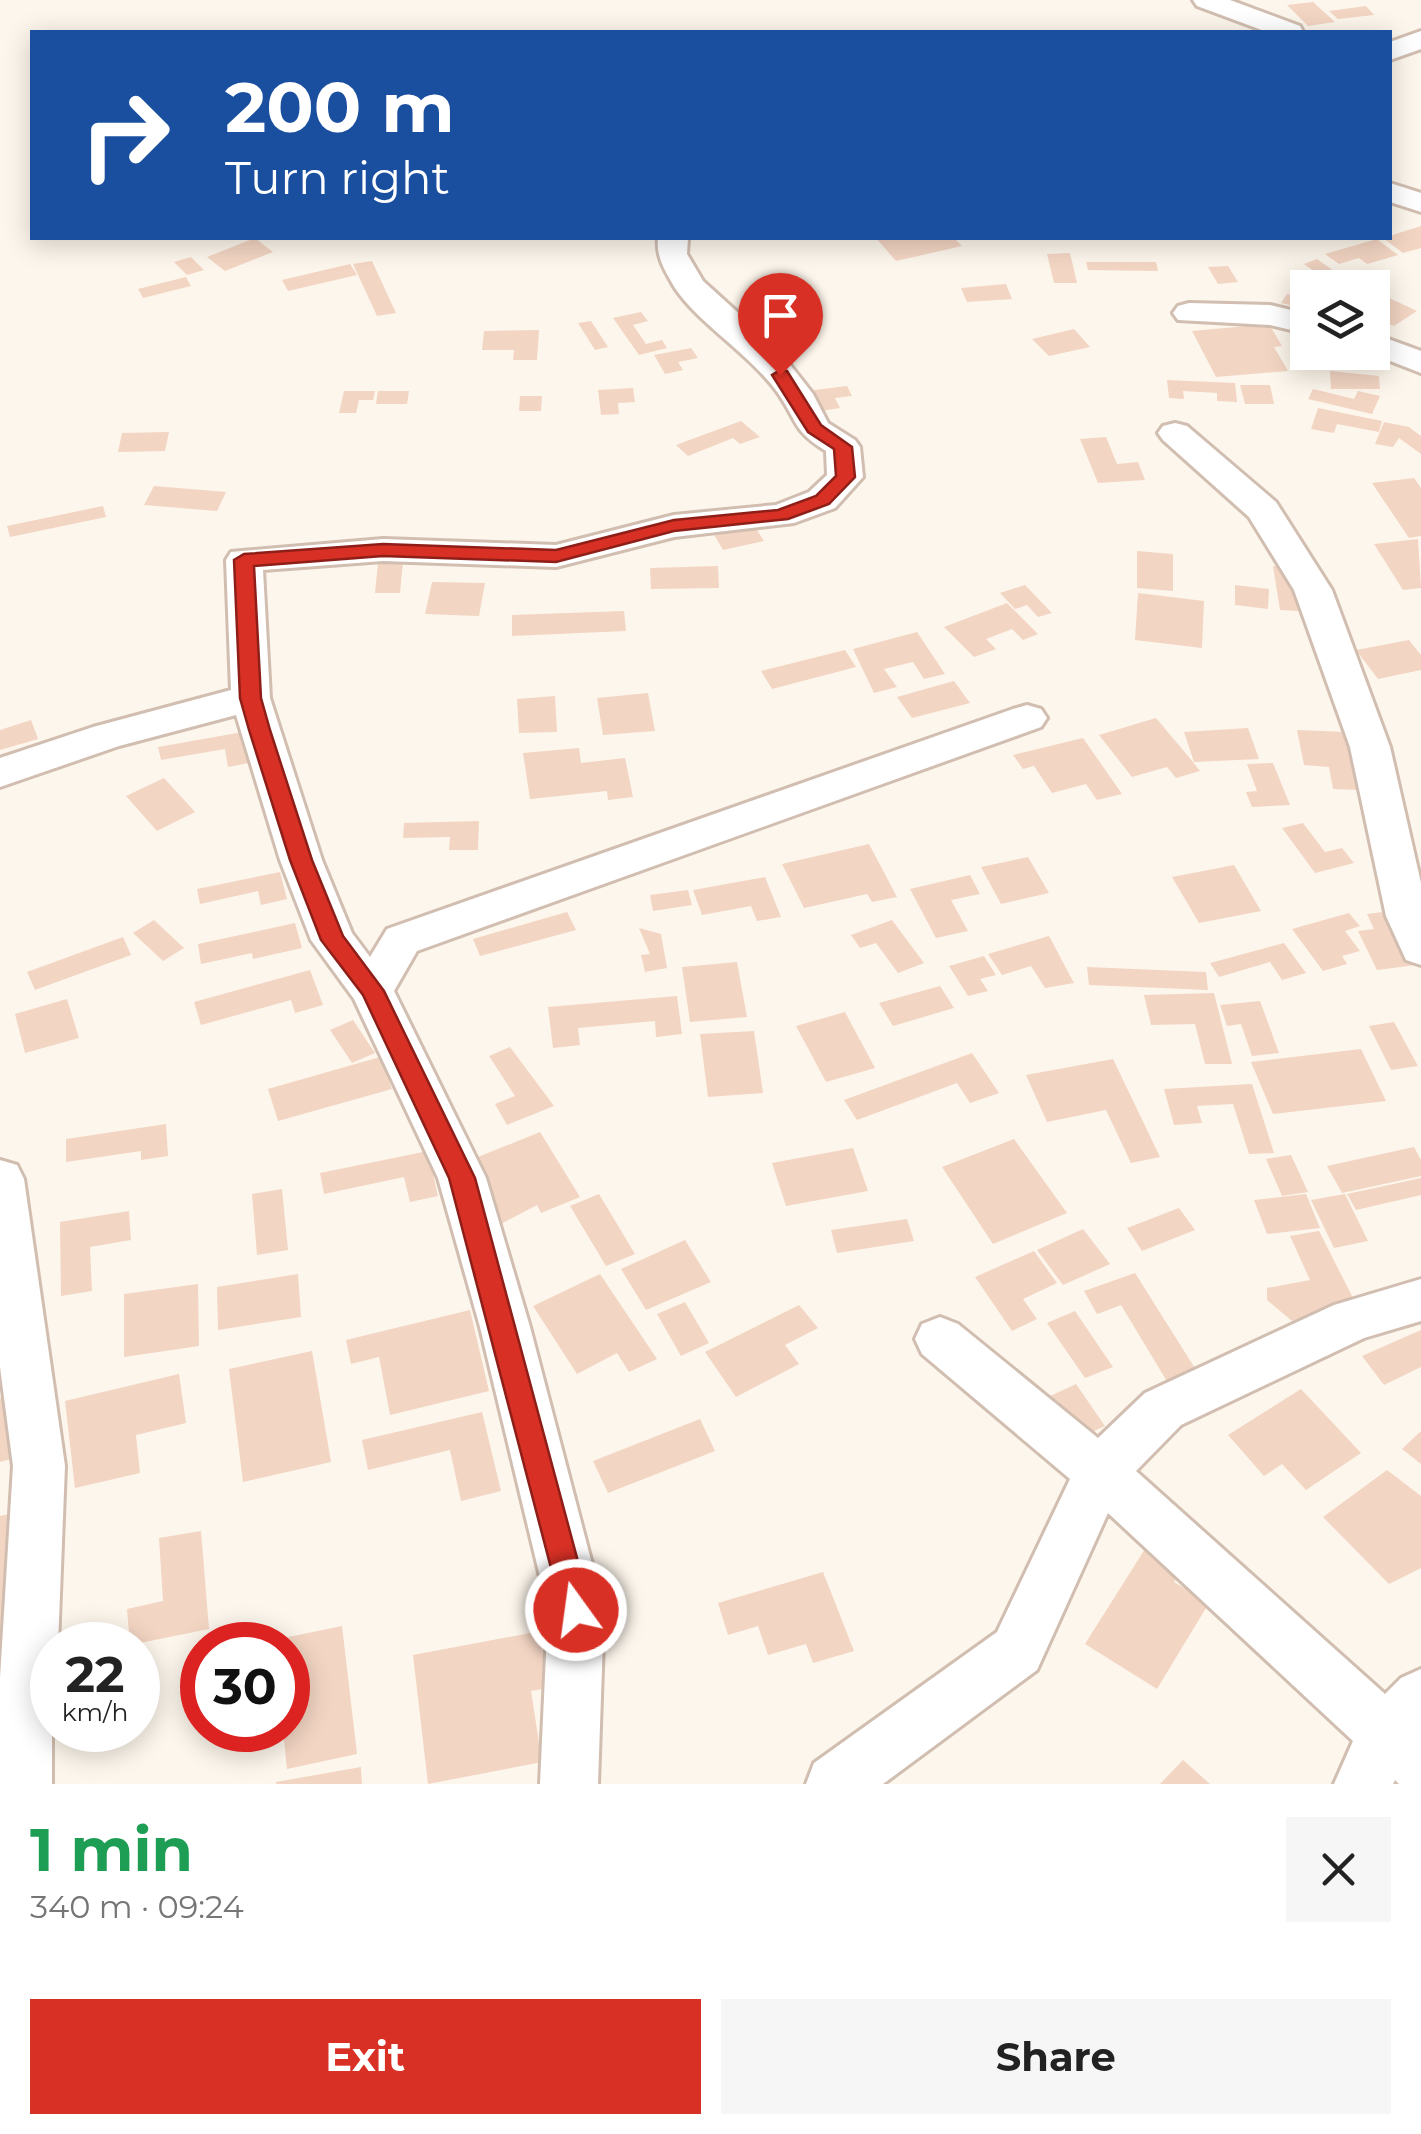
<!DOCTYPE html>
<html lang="en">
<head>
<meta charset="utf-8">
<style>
  body { margin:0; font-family:Montserrat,sans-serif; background:#f6f6f6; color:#222; height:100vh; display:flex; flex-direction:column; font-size:38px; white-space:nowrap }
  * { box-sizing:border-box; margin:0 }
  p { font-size:32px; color:#767676 }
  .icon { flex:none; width:55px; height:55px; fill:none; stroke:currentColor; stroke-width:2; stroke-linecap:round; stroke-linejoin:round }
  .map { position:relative; height:1784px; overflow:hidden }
  .sheet { display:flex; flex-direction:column; background:#fff; flex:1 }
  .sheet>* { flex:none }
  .top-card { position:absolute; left:30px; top:30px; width:1362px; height:210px; border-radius:0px; box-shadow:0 5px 25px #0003; background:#1a4fa0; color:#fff; overflow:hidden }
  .fabs { position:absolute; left:1290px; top:270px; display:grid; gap:20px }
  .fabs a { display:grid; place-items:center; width:100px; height:100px; border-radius:0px; background:#fff; box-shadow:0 5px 25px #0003; font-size:50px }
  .speed { position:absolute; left:30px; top:1622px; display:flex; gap:20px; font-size:50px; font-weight:700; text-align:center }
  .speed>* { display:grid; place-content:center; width:130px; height:130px; border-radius:50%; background:#fff; box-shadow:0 5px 25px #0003; line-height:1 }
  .speed small { font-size:25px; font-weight:400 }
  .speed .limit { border:15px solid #d22; background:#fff; color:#111 }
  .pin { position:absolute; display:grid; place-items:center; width:85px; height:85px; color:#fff; margin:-102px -42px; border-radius:50% 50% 50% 0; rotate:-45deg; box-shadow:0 0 10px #0007 }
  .pin .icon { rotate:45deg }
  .me { position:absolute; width:110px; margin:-55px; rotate:346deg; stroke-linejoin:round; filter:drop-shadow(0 0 8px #0008) }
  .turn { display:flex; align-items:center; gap:35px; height:210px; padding:0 30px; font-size:45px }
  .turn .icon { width:130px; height:130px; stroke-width:2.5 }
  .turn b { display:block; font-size:70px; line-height:85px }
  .round { display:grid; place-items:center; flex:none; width:105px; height:105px; border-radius:0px; background:#f6f6f6 }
  .head { display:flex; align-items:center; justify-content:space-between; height:170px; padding:0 30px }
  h1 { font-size:60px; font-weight:700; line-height:75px; color:#1e9e55 }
  .cta { display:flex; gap:20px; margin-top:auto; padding:20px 30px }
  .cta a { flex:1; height:115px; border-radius:0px; background:#d93025; color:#fff; font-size:40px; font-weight:700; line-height:115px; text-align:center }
  .cta a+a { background:#f6f6f6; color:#222 }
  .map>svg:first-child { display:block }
</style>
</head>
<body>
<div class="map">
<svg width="1421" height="1784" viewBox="0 0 1421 1784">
  <rect width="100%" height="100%" fill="#fdf6ec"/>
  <!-- building -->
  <path fill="#f3d5c3" d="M1313 2 1335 22 1308 26 1287 5Z
    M1366 6 1374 15 1338 19 1329 11Z
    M1421 226V248L1403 253 1383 238Z
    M255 238 273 252 225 271 207 257Z
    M876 238H954L962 246 896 261Z
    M1377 239 1398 255 1367 264 1359 258 1339 264 1325 254Z
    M1070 253 1077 283H1054L1047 254Z
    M191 257 204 270 187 275 174 262Z
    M1317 259 1358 288H1337L1304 264Z
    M372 261 396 313 377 316 353 264Z
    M1086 262H1156L1158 271 1088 270Z
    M350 264 357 275 288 291 282 280Z
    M1228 266 1238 282 1218 284 1208 267Z
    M186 277 191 286 143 298 138 289Z
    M1006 284 1012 299 967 302 961 288Z
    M1372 290 1417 311 1394 326 1372 318Z
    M1287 294 1308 299V309L1281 303Z
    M641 312 648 321 633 325 646 344 662 340 667 348 639 355 613 318Z
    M770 317 773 321 784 318 791 326 780 329 801 353 777 358 747 323Z
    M591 321 608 347 595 350 578 323Z
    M1269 324 1282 346 1274 347 1288 371 1216 377 1192 331Z
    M1074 329 1090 347 1049 356 1032 339Z
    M539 330 537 360H513L514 350H482L484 331Z
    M691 348 698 358 678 362 683 370 665 374 654 355Z
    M1330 371 1379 376 1380 389H1331Z
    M1167 380 1235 383 1237 402 1217 401V393L1183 391 1184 399 1169 398Z
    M1240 385H1270L1274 404H1245Z
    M847 386 852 396 835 398 840 408 808 413 798 392Z
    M633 388 635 402 618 403 619 414 601 415 598 390Z
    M1313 389 1354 399 1358 391 1380 396 1372 414 1308 399Z
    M344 391H375L373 400H359L356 413H339Z
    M378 391H409L407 404H376Z
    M520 396H542L541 411H519Z
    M1318 408 1382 421 1379 432 1337 424 1334 433 1311 429Z
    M741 421 760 437 740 444 733 438 688 456 676 445Z
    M1384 422 1409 427 1421 436V454L1399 438 1393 447 1375 444Z
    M169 432 165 451 118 452 122 433Z
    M1106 437 1117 464 1138 462 1145 480 1098 483 1080 439Z
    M1414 478 1421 488V536L1409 538 1372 483Z
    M154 486 226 492 217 511 144 505Z
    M103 506 106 517 10 537 7 526Z
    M753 524 764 541 723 550 713 533Z
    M1418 539 1421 588 1403 590 1374 544Z
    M1137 551 1173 554V591L1137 588Z
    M403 562 400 593H375L378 563Z
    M718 566 719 588 651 589 650 568Z
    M1273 566 1290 567 1298 611 1280 610Z
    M432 582 485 583 479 616 425 614Z
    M1025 585 1052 613 1038 617 1027 605 1015 609 1000 593Z
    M1235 585 1269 589 1268 609 1235 605Z
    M1138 593 1204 601 1202 648 1135 640Z
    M1007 603 1038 634 1023 640 1012 629 986 639 996 649 974 657 944 627Z
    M624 611 626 631 512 636V615Z
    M917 632 945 674 924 679 913 662 884 669 897 687 874 693 853 649Z
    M1409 640 1421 655V670L1378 679 1356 650Z
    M845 650 856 667 772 689 761 671Z
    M954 681 970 703 912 718 897 697Z
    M648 693 655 731 603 735 597 698Z
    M555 696 557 732 519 733 517 699Z
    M1156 718 1193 762 1200 771 1176 778 1167 767 1132 777 1099 735Z
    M31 720 38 739 0 750V730Z
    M1248 728 1259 759 1194 762 1184 732Z
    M1297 730 1346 732 1359 790 1333 789 1329 767 1304 765Z
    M243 732 249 763 228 767 225 749 161 760 158 747Z
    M1083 738 1122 794 1097 800 1086 784 1052 793 1034 766 1023 769 1013 755Z
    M579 748 581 763 625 758 633 797 608 800 607 791 530 799 523 753Z
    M1273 763 1290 805 1252 807 1246 792 1257 791 1247 764Z
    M164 778 195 812 157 831 126 796Z
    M479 821 478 850H449L450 837 403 838 404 823Z
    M1303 823 1325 852 1342 848 1354 863 1315 873 1282 828Z
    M869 844 897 897 872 902 867 894 804 908 782 864Z
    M1028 857 1049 893 1001 904 981 867Z
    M1234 865 1261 911 1199 923 1172 877Z
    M280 872 287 899 261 905 258 891 200 904 197 889Z
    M970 875 980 894 951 900 968 931 936 938 910 889Z
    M765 877 781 917 757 921 751 906 702 915 693 890Z
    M688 890 692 905 653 911 650 895Z
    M1391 911 1416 965 1377 970 1358 931 1374 929 1367 914Z
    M567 912 576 930 480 956 473 939Z
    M1349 913 1360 926 1345 931 1360 951 1342 956 1347 964 1323 971 1292 929Z
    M154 920 184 948 163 961 133 933Z
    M892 920 924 963 898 973 876 943 860 948 851 935Z
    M295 923 302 948 253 959 252 953 201 964 198 944Z
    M639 928 661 934 667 968 645 972 641 955 650 954Z
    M1049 936 1074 983 1045 988 1031 966 1002 975 988 954Z
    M123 937 131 955 35 990 27 972Z
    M1284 943 1306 973 1282 980 1270 962 1219 977 1210 963Z
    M984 956 996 975 980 979 988 991 968 996 949 966Z
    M737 962 747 1017 690 1022 682 967Z
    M1087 967 1206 972 1208 990 1089 985Z
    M310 970 323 1005 295 1013 291 1000 201 1025 194 1002Z
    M940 986 954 1008 893 1026 879 1003Z
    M1214 993 1232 1064H1205L1195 1024 1151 1025 1144 995Z
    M677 996 682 1034 656 1037 655 1021 578 1028 580 1045 553 1048 548 1007Z
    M67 999 79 1038 25 1053 15 1014Z
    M1260 1001 1279 1053 1252 1056 1241 1024 1227 1026 1220 1005Z
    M845 1012 875 1068 826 1082 796 1026Z
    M353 1020 375 1053 352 1063 330 1030Z
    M1394 1022 1418 1066 1391 1070 1369 1026Z
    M754 1031 763 1093 708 1097 700 1034Z
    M510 1047 554 1106 507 1125 495 1104 515 1096 489 1056Z
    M1361 1049 1386 1101 1273 1114 1251 1062Z
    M972 1053 999 1093 970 1103 957 1083 857 1120 844 1100Z
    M380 1057 392 1089 278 1121 268 1089Z
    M1113 1059 1160 1157 1131 1163 1106 1110 1047 1122 1026 1075Z
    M1252 1084 1274 1153 1249 1154 1233 1104 1197 1106 1202 1123 1174 1125 1164 1089Z
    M166 1124 168 1156 141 1160V1151L66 1162V1139Z
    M540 1132 580 1197 541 1213 537 1205 499 1225 473 1159Z
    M1014 1139 1067 1213 993 1244 942 1167Z
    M1414 1147 1421 1160V1176L1342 1193 1327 1166Z
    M853 1148 868 1191 786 1206 772 1163Z
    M428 1151 438 1196 410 1202 404 1177 324 1194 320 1173Z
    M1291 1155 1308 1192 1282 1196 1266 1159Z
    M1421 1178V1195L1356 1210 1347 1194Z
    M282 1189 288 1250 257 1255 252 1194Z
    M599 1194 635 1254 606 1266 570 1206Z
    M1306 1194 1320 1228 1267 1234 1254 1200Z
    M1345 1194 1368 1241 1334 1248 1311 1200Z
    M1179 1208 1195 1230 1142 1251 1127 1228Z
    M129 1211 131 1240 90 1247 92 1291 61 1296 60 1222Z
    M907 1219 914 1241 837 1253 831 1230Z
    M1083 1229 1110 1264 1063 1285 1037 1250Z
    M1319 1231 1354 1300 1292 1321 1267 1300V1288L1310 1280 1290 1236Z
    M685 1240 711 1282 646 1310 621 1269Z
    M1034 1251 1057 1283 1023 1299 1037 1319 1012 1331 975 1277Z
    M1135 1273 1198 1373 1168 1383 1121 1305 1097 1314 1084 1291Z
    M298 1274 301 1317 218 1330 217 1287Z
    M600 1274 657 1359 629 1372 617 1353 577 1374 533 1306Z
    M198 1284 199 1346 124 1357V1294Z
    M685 1302 709 1343 681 1356 657 1314Z
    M799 1305 818 1328 785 1345 799 1364 736 1397 705 1352Z
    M470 1310 489 1391 390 1415 379 1357 351 1364 346 1340Z
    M1075 1311 1113 1367 1085 1378 1047 1323Z
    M1421 1330V1367L1384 1385 1362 1356Z
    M312 1351 331 1462 243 1482 229 1369Z
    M179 1374 186 1423 136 1435 140 1473 75 1488 65 1401Z
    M1076 1384 1105 1426 1077 1439 1048 1397Z
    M1301 1389 1361 1453 1306 1490 1282 1464 1264 1476 1228 1435Z
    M4 1397 11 1459 0 1462V1398Z
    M482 1412 501 1491 461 1501 450 1450 368 1470 362 1440Z
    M700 1419 715 1451 608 1493 593 1461Z
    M1421 1431V1464L1402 1449Z
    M1387 1470 1421 1496V1568L1389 1584 1323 1517Z
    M15 1513 18 1627 0 1633V1516Z
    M201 1531 209 1629 130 1645 127 1609 163 1601 159 1538Z
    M1150 1541 1186 1562 1174 1582 1209 1603 1157 1689 1085 1644Z
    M823 1572 854 1651 813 1663 806 1644 768 1655 758 1626 728 1635 718 1603Z
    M342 1626 357 1754 287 1769 283 1730H288V1645H275L274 1640Z
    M546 1630 555 1687 531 1691 542 1762 428 1784 413 1655Z
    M1183 1760 1210 1784H1160Z
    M361 1767 362 1784H276V1782Z"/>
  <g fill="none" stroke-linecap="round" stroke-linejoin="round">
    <defs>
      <path id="street" d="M1193 0H1230L1300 26 1303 32H1267L1197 6Z
        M1421 31V49L1390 60V42Z
        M1390 183 1421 193V212L1390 202Z
        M658 238H688L687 254 703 281 777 348 813 394 828 423 855 440 860 447 863 477 835 508 794 523 674 537 556 567 383 561 263 570 270 698 322 860 352 933 370 957 387 929 1013 709 1027 705 1041 709 1047 718 1041 727 417 951 394 991 486 1178 530 1327 604 1610 598 1784H540L548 1610 480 1327 438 1178 354 999 311 940 280 860 236 715 119 746 0 787V758L93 727 231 690 226 560 231 552 383 539 556 545 674 515 776 505 809 492 827 475 826 451C793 431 798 422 778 393 749 353 699 324 675 288 665 271 656 257 658 238Z
        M1189 303 1270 305 1308 314V334L1270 325 1178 320 1173 313 1178 306Z
        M1372 333 1421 351V373L1367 352H1372Z
        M1175 423 1187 426 1276 502 1332 590 1390 747 1421 883V965L1406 960 1386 916 1350 747 1294 590 1249 517 1163 440 1158 433 1163 426Z
        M0 1160 17 1165 24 1179 65 1466 58 1645H52V1784H0V1678L13 1466 0 1367Z
        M1421 1279V1321L1364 1338 1181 1425 1136 1471 1385 1694 1401 1678 1421 1669V1784H1399L1395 1780 1393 1784H1334L1353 1741 1108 1513 1037 1670 883 1784H806L814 1763 997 1632 1070 1479 922 1354 915 1339 922 1324 940 1317 958 1324 1098 1438 1145 1393 1334 1305Z"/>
    </defs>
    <!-- street casing -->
    <use href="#street" stroke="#d1beb0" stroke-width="6"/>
    <!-- street -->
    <use href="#street" fill="#fff" fill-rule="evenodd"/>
  </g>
  <!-- route -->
  <path fill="#d93025" stroke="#8d1f18" stroke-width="2.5" d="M780 370 787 371 821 425 852 447 855 477 829 504 788 519 674 531 556 562 383 556 254 566 261 698 270 730 312 860 343 936 384 991 475 1178 591 1610 587 1620 576 1624 566 1620 562 1610 449 1178 363 995 321 940 290 860 249 730 240 698 234 560 244 554 383 544 556 550 674 520 778 510 816 496 836 476 834 449 808 432 772 375Z"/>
</svg>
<div class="fabs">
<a><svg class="icon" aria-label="layers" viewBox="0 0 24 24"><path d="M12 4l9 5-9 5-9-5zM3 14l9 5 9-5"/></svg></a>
</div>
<div class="speed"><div>22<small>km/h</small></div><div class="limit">30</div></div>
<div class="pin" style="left:780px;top:375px;background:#d93025"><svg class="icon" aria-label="arrive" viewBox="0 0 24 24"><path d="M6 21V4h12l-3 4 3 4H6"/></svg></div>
<svg class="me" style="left:576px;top:1610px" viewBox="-20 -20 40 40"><circle r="17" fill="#d93025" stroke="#fff" stroke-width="3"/><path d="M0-11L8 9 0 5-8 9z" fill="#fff"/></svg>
<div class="top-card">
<div class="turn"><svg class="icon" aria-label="right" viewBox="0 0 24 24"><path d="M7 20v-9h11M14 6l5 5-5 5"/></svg><div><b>200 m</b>Turn right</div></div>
</div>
</div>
<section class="sheet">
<div class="head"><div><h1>1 min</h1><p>340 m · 09:24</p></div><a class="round"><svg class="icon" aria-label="close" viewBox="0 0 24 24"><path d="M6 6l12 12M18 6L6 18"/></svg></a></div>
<div class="cta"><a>Exit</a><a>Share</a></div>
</section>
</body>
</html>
